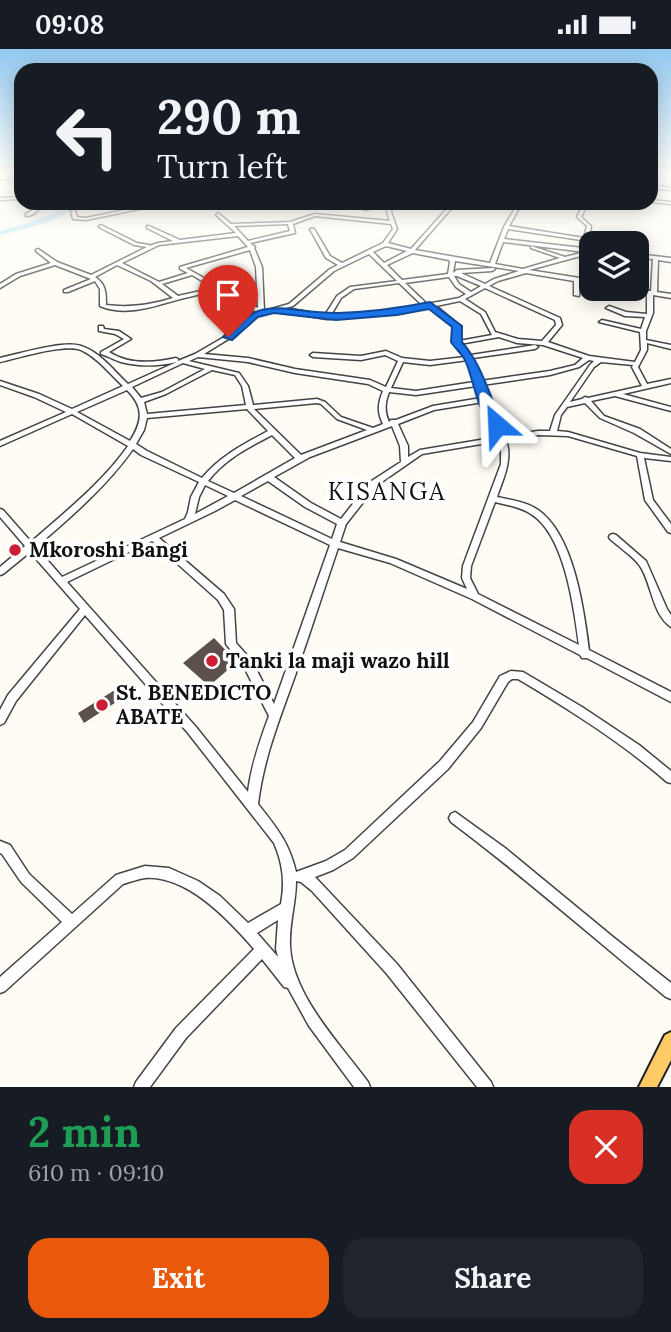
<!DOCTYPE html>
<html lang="en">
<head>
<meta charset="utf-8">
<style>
  body { margin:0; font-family:Lora,serif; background:#20242c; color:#f1f3f6; height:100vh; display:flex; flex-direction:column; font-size:26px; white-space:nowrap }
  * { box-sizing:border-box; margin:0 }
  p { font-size:23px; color:#9ea1a6 }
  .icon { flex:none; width:38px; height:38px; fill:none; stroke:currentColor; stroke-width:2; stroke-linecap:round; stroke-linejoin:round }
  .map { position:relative; height:1038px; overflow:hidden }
  .details { display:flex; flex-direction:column; background:#171b24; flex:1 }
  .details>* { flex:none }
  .guide { position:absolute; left:14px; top:14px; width:644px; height:147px; border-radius:21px; box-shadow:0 4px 18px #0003; background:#171b24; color:#f1f3f6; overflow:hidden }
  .controls { position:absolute; left:579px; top:182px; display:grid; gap:14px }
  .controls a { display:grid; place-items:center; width:70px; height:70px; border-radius:14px; background:#171b24; box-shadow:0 4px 18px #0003; font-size:35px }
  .pin { position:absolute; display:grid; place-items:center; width:60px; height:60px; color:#fff; margin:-72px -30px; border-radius:50% 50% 50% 0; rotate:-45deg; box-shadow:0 0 7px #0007 }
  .pin .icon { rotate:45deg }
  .me { position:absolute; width:77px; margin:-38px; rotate:334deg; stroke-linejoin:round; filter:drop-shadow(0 0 5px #0008) }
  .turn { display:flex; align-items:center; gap:24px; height:147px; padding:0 28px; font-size:32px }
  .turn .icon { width:91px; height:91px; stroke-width:2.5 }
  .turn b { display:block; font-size:49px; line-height:60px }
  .round { display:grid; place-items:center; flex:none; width:74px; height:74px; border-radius:21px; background:#20242c }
  .head { display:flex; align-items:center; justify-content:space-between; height:119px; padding:0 28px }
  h1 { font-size:42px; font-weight:700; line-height:52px; color:#1e9e55 }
  .primary-button { display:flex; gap:14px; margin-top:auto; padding:14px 28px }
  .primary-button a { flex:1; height:80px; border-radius:21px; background:#ea580c; color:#fff; font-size:28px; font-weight:700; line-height:80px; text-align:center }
  .primary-button a+a { background:#20242c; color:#f1f3f6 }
  .status { display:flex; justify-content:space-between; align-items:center; height:49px; padding:0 35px; background:#171b24; direction:ltr }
  .status svg { height:19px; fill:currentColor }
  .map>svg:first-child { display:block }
</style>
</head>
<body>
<div class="status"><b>09:08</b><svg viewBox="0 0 49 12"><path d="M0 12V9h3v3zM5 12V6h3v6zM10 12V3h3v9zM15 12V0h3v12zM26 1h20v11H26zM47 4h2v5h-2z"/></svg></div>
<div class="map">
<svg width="671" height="1038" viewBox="0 0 671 1038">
  <rect width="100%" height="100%" fill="#fffcf5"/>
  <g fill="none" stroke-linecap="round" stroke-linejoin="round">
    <!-- river -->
    <path fill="#b5e7fb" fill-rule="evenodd" d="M72 154H81C58 173 28 179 0 186V182C26 174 50 169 72 154Z"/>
  </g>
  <!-- building -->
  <path fill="#5b504c" d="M214 589 237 613 209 637 183 614Z
    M118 639 124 648 84 674 78 664Z"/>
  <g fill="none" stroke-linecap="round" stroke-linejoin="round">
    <defs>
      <path id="minor" d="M651 126H655L658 137 671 139V141L651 139V137H654Z
        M0 128 21 129V131L0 130Z
        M21 148V150L0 151V149Z
        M651 151 671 153V155L651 153Z
        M37 154H41C39 161 34 167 26 167V165L35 159Z
        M159 154H168L86 171 73 170 71 162 75 161 77 168 86 169Z
        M382 154H393L391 163 397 180 388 194 411 200 452 154H456L415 201 490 214 504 178 518 154H522L509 177 584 189 587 177 577 168 584 154H588L581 168 591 177 589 189 609 193 611 194H601L508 180 504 190 592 200V203H588V205L529 221 592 231V235L580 233 579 247 574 246V232L526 224 498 232 489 237 560 269 562 276 548 293 589 307 635 313 641 301 640 283 599 273 602 271 641 280 645 268 625 267 606 259 609 257 626 263 647 265V245L623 240H635L651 242 653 210 637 209V205L671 209V213L658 211 657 243 671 245V249L653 246V264L646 282V291L671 296V300L647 294V301L638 318 647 335 671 330V334L623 345 671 358V362L615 347 591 352 604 367 640 380 671 400V405L634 384 600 369 585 354 567 358 561 366 557 382 568 383 640 404 671 408V412L644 409 653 451 671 475V484L668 483 645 451 637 407 568 387 538 386 506 391C513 411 503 430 497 448 510 451 527 453 538 461 574 486 584 561 589 601L671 643V653L587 609H582L580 606 472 550 390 514 338 499C324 540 311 581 297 621 281 667 264 706 258 755 276 778 289 793 296 823L326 812 345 801 440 712 473 673 500 627 511 622 523 623 582 658 639 696 671 722V734L667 733C621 693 570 661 518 630H512L508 633 481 679 448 720 353 809 333 821 315 828 397 915 491 1033 493 1038H477L387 925 312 842 301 833 296 832C296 854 289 874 290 897 292 946 340 995 368 1033L370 1038H354L309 977 288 939 284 938 262 910 186 989 150 1038H134L136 1033 176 979 254 900C229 871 187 826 145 829 138 830 130 833 123 835L5 942 0 944V928L62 873 21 833 2 805 0 804V792L10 796 29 825 72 865 116 826 145 817 169 819 198 832 220 847 248 874 281 855C285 833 283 815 274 794L188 684 85 566 16 652 4 674 0 676V661L8 646 80 560 30 503 3 525 0 526V518L25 497 0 468V460L3 461 31 493C64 464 103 433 128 397L72 365 0 397V392L66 363 34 348 0 336V332L39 345 72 360 123 337C110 325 98 309 81 301 66 294 18 309 0 313V309C19 305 63 291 81 297 100 303 114 322 128 335L177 313C159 317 140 318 121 313 114 311 108 307 101 305V303L124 290 115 285 99 282V277H103L104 280 119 282 131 290 109 303C129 316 154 314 176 309L178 310V312L195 305 226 287 252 265 257 263 218 241C205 244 193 247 180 250 155 257 126 268 100 257V240L95 232 68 243H64V241L91 230 55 216 20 227 0 239V235L16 225 51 214 36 202V201L38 200 57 213 91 226 147 198 134 196 99 178V177L101 176 137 194 149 196V197L158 194 173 192 147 179V177H149L180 191 236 184 216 166 218 164 231 175 290 173 315 165 390 172 387 163 389 155 365 161 363 160ZM315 167 391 175 393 180 383 194 342 214 330 207 314 180H310L326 209 338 216 330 220 289 255 264 262 262 218 254 199 255 198 250 194 295 184 293 175ZM288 175 290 182 248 192 234 177ZM238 187 248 198 180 218V220L188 224 159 233 122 214 159 196ZM503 193 585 203 565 208 531 197V199L560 209 523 220 495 215ZM386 197 407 202 384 214 373 203ZM250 201 256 218 258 259 186 219ZM413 204 449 211 450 213 448 225 402 231 387 216ZM369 205 397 232 350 238 337 247 325 266 285 259 293 257 334 222ZM455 212 519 222 494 230 485 235 461 224 492 222 495 220 494 219 457 221 453 224ZM117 216 151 232 173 249C151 256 129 259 106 256 106 244 106 235 95 228ZM192 226 214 239 178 247 162 235ZM454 227H457L481 237 471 243 459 235ZM449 228 456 238 466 245 459 249 427 255 405 234ZM399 234 422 256 397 261 331 266 341 249 354 240ZM485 239 555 271 556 276 542 292 518 290 495 283 485 263 465 250ZM460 252 481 265 492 286 459 292 460 277 436 257ZM430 258 454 278 453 294 465 308 430 312 402 309 386 302 361 307 313 304 310 306 313 308 361 311 385 306 398 312 386 338 370 331 295 320 248 309 204 305 230 289 256 267 282 260V262L284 263 327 270 397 265ZM499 288 517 294 543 296 583 309 575 316 550 322 481 332 473 309 535 300 538 298 535 296 471 306 460 295ZM198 308 248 313 295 324 368 335 383 342C378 354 377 363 383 375L373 379 341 368 325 353 317 350 253 356 248 337 239 324 189 312ZM468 311 474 333 416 342 391 339 403 313 430 316ZM589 311 594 312 590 316 555 366 550 382H538L505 387 495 362 484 344 482 336 550 326 579 318ZM601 313 633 316 632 318 642 337 588 349 585 348 582 350 570 353 594 318ZM183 314 205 320 162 343 141 349 132 338ZM212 321 235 326 242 337 246 356 147 365 144 353 166 345ZM476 337 481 349 433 357 396 371H391L389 373C384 362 385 354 389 343L416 346ZM127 341C144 358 143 372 130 392L77 363ZM483 353 489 362 498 388 420 401 408 408V397L398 375 434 361ZM317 354 321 355 337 370 367 381 301 406 254 360ZM247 360 268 382C244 395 220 407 202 429L147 402 136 395 144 381 147 369ZM392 377 400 397 401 413 370 433 341 470 311 454 274 428 310 408ZM272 386 295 409 234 444 208 432C225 410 249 398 272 386ZM499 392 501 398V415L463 517 462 529 467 540 396 510 340 493 346 475 376 437 422 405ZM133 400 141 406 199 433 191 448 188 463 185 470 62 528 36 498C70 469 107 437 133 400ZM268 432 305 458 337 475 332 490 241 447ZM205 436 228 447 195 465 199 448ZM235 451 330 496 274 655 252 612 236 594 234 560 224 545 159 489 215 462ZM495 453C507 456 521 458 531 465 565 486 574 559 579 596L478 545 470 529 471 517ZM152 492 218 551 224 561 226 595 244 618 269 667C260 691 251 717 248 743L196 678 67 533ZM278 871 276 900 278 908 257 884Z
        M613 485 616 486 646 512 667 560 671 566V578C652 565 652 535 640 517 634 508 619 498 610 490L609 488 610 486Z
        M455 763 505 799 613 888 671 934V950L666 948C594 890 525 828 451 773L449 769 451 765Z"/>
      <path id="major" d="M671 983V1011L657 1038H639L665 986Z"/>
    </defs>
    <!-- minor casing -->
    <use href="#minor" stroke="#444" stroke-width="3"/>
    <!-- major casing -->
    <use href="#major" stroke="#222" stroke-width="4"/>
    <!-- minor -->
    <use href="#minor" fill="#fff" fill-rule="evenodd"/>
    <!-- major -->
    <use href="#major" fill="#ffcb65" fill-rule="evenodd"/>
  </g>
  <!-- sky -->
  <linearGradient id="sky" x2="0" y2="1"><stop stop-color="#93c8f0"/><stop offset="0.46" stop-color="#fffefa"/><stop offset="1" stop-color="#fffefa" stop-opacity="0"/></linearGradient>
  <rect width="671" height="271" fill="url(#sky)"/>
  <!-- route -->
  <path fill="#1a73e8" stroke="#114b97" stroke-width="2" d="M430 253 462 277V293C482 316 490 348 503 376L502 379 497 380C479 373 473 327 465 311 462 305 455 299 451 293L452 278 429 260 397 266 336 271 274 264 258 268 232 291 223 288C264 242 287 265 338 264 369 263 400 259 430 253Z"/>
  <!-- markers -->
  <g fill="#cd1d36" stroke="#fff" stroke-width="2.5">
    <circle cx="15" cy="501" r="7"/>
    <circle cx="212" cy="612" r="7"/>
    <circle cx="102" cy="656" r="7"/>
  </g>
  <g text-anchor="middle" stroke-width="7" stroke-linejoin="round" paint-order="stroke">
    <!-- poi labels -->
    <g font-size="21" font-weight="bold" fill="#111" stroke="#fff" text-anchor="start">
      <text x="29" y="508">Mkoroshi Bangi</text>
      <text x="226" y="619">Tanki la maji wazo hill</text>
      <text x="116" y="651">St. BENEDICTO<tspan x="116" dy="24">ABATE</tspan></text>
    </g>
    <!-- quarter labels -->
    <g font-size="24" letter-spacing="2" fill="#111" stroke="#fff">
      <text x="387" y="451">KISANGA</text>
    </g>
  </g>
</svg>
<div class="controls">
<a><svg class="icon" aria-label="layers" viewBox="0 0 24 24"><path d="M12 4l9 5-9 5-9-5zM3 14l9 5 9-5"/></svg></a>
</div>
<div class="pin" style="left:228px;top:288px;background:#d93025"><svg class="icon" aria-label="arrive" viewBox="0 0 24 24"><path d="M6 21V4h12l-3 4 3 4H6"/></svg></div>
<svg class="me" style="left:497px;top:376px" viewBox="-20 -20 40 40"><path d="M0-17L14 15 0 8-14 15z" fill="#1a73e8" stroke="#fff" stroke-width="4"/></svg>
<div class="guide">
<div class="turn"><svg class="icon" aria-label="left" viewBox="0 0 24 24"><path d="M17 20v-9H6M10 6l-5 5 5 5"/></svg><div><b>290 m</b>Turn left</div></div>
</div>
</div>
<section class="details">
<div class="head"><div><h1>2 min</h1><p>610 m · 09:10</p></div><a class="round" style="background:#d93025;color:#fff"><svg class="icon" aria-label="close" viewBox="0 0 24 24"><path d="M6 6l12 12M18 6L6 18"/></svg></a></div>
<div class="primary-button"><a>Exit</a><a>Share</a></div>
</section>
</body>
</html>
